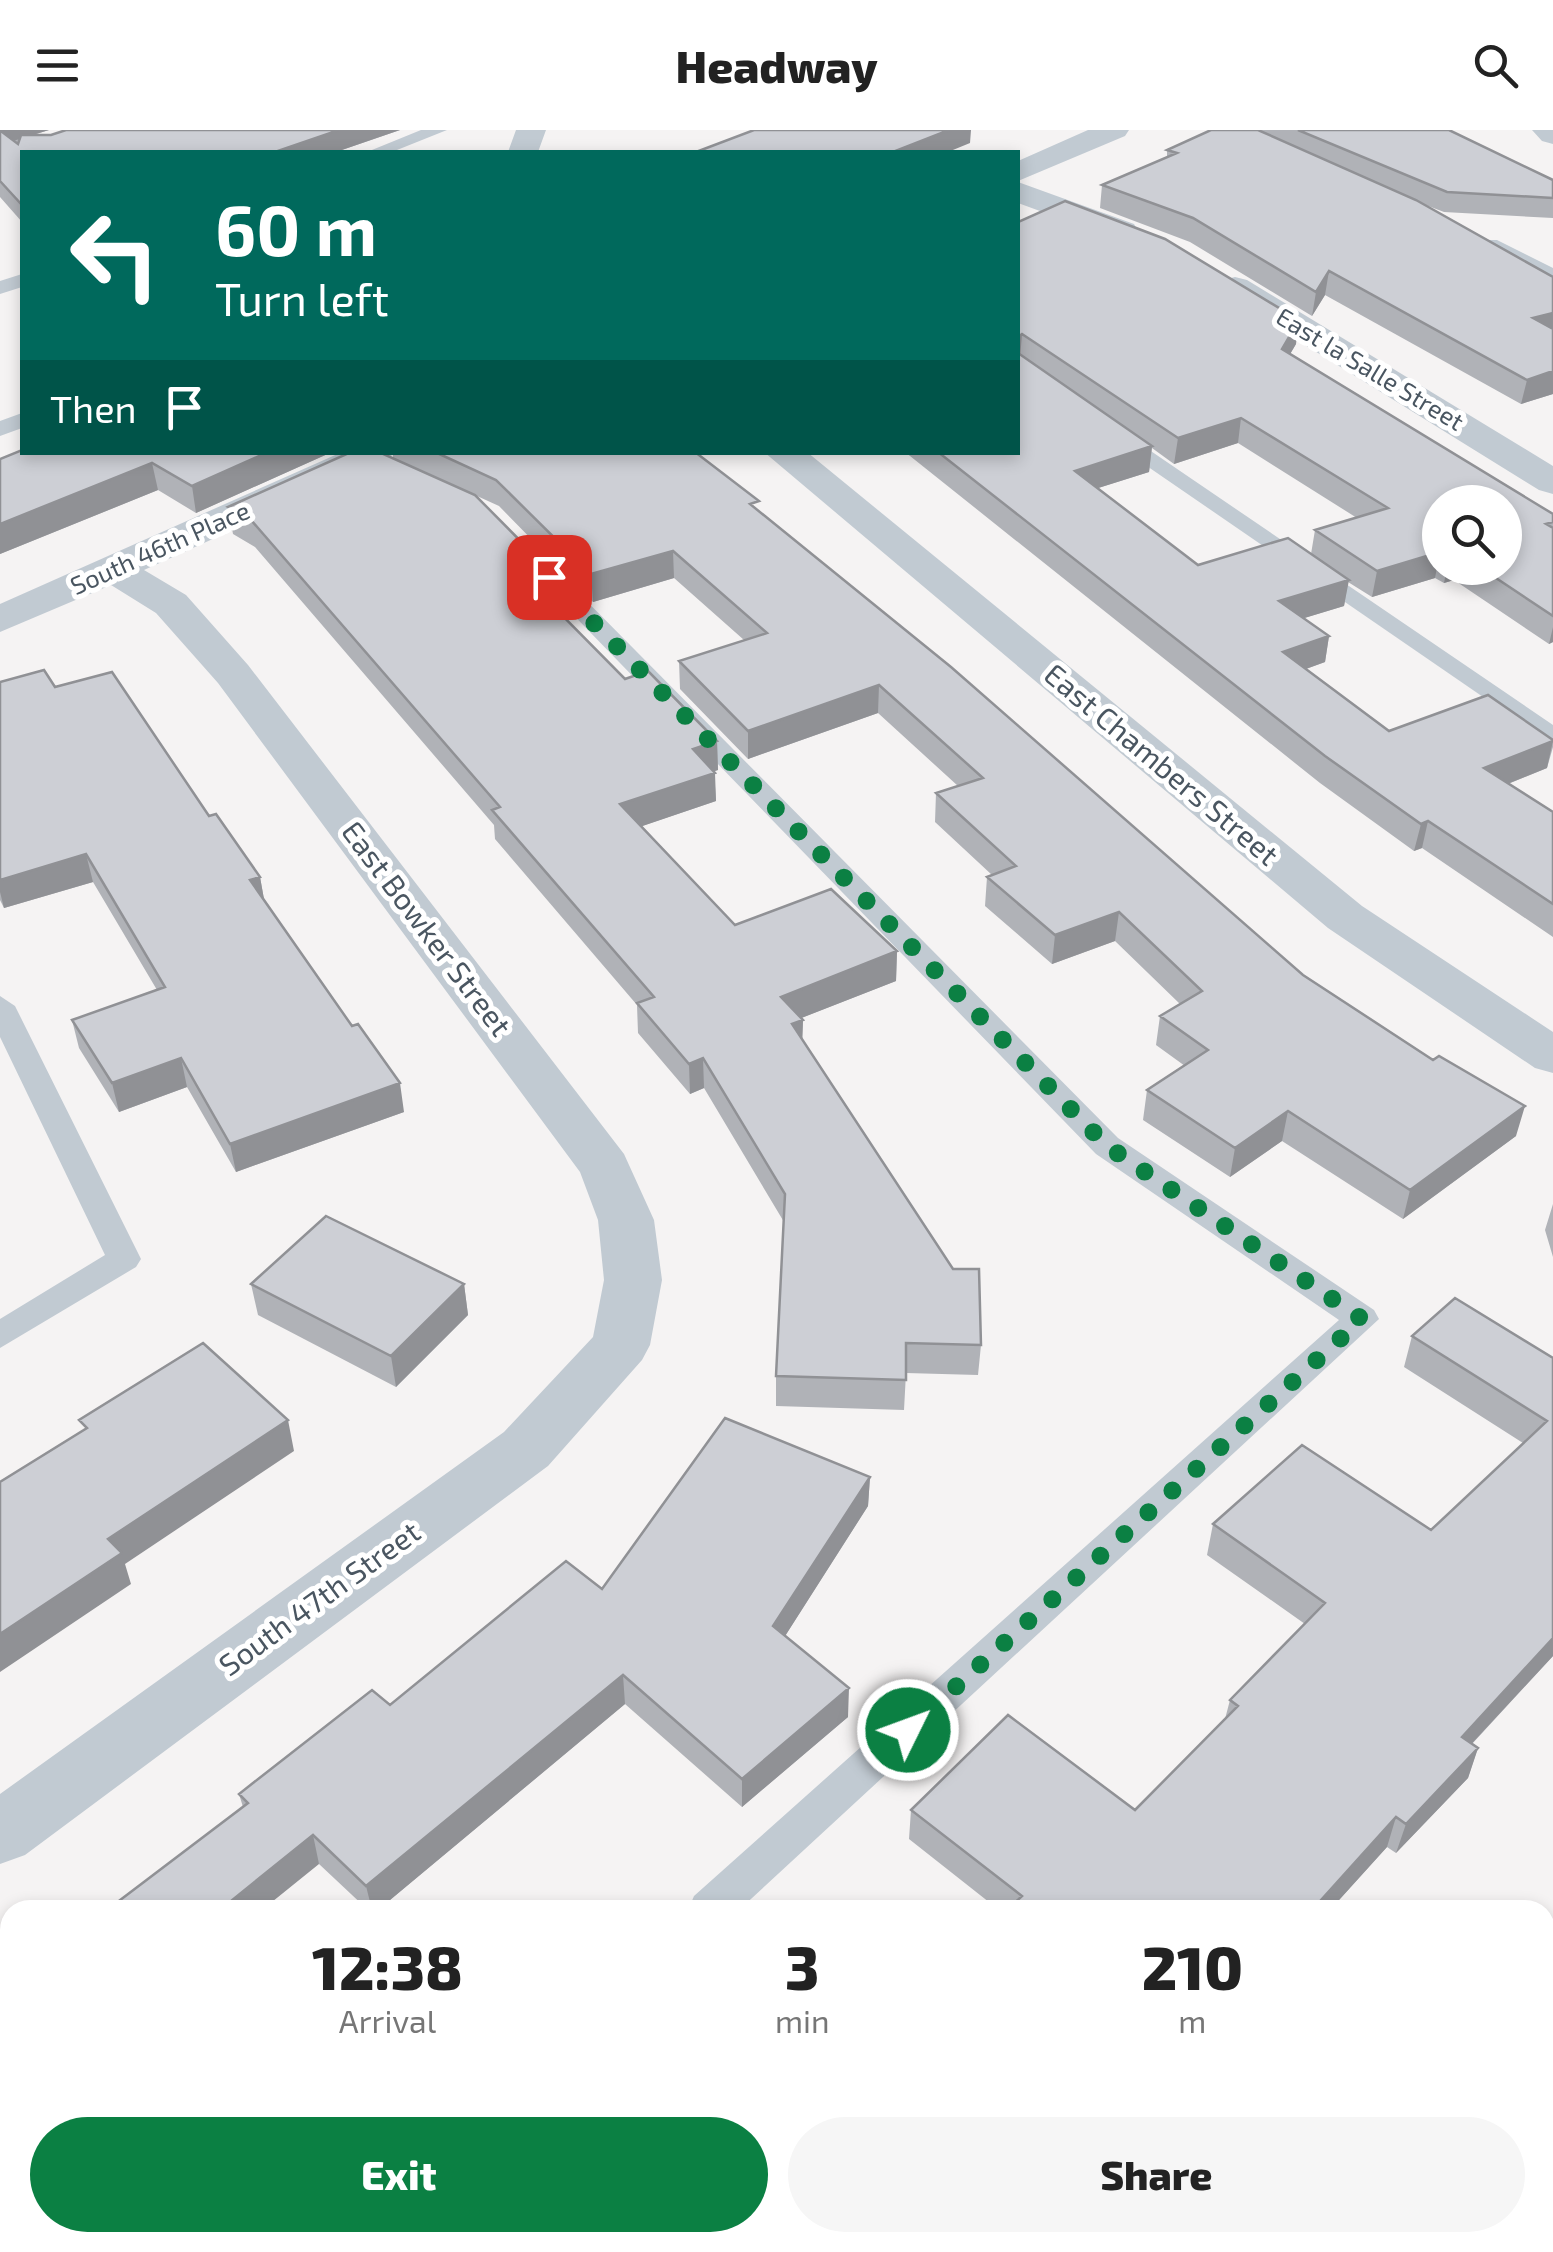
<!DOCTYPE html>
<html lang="en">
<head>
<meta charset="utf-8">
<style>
  body { margin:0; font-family:"Exo 2",sans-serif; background:#f6f6f6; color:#222; height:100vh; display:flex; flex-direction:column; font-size:38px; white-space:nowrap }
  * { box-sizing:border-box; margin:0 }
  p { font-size:32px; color:#767676 }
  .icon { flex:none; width:55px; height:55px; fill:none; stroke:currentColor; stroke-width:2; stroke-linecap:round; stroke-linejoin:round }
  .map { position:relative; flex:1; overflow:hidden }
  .drawer { position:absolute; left:0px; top:1770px; width:1555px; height:352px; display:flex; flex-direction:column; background:#fff; border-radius:30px 30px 0 0; box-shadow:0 5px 15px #0003 }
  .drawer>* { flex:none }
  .hud { position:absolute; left:20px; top:20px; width:1000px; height:305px; border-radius:0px; box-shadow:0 5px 15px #0003; background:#00695c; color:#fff; overflow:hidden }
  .tools { position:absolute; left:1422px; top:355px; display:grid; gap:20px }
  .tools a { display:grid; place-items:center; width:100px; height:100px; border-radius:50%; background:#fff; box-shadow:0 5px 15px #0003; font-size:50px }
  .pin { position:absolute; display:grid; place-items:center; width:85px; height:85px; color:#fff; margin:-42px; border-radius:20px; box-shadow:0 5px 15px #0006 }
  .me { position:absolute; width:110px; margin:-55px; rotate:48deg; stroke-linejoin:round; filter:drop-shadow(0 0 8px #0008) }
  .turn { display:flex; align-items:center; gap:35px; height:210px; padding:0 30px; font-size:45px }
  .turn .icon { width:130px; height:130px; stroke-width:2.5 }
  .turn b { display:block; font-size:70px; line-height:85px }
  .then { display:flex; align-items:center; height:95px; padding:0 30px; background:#0003; gap:20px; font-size:38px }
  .eta { display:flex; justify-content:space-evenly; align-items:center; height:170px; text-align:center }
  .eta b { font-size:60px; font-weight:800; line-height:70px }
  .action { display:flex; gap:20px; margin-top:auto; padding:20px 30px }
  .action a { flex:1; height:115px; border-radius:60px; background:#0b8043; color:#fff; font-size:40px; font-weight:800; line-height:115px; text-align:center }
  .action a+a { background:#f6f6f6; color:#222 }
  header { display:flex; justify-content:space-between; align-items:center; height:130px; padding:0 30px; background:#fff; font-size:45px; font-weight:800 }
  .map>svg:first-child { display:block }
</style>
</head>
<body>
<header><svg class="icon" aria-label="menu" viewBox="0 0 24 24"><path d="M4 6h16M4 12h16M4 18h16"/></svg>Headway<svg class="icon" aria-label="search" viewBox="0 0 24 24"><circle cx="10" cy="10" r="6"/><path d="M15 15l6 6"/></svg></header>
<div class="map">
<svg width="1553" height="2122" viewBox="0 0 1553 2122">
  <rect width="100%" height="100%" fill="#f5f3f3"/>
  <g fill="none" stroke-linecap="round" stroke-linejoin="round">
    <!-- service -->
    <path fill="#c1cad2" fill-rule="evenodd" d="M421 0H447L392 22H367Z
      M1483 110H1497L1553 138V152L1483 118Z
      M22 144V157L0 164V151Z
      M22 283V298L0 306V291Z
      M1117 298 1553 595V615L1109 310V300Z
      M532 422 540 424 1118 1008 1374 1180 1379 1189 739 1780H688L694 1766 1339 1190 1096 1024 524 434V424Z
      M0 866 15 876 141 1129 136 1137 0 1218V1189L105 1125 0 907Z
      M311 2112H364L360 2122H307Z"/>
    <!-- minor -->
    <path fill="#c1cad2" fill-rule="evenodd" d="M516 0H546L538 22H508Z
      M1088 0H1129L1125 6 1018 51V31Z
      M1532 0H1553V14L1542 11Z
      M1018 52 1134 94 1138 101 1122 111 1018 73Z
      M1235 147 1247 150 1553 336V364L1539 360 1223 164 1218 157 1223 150Z
      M342 322H394L388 330 144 440 186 465 248 535 624 1024 654 1090 662 1150 650 1215 642 1230 548 1336 25 1725 0 1734V1664L504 1302 593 1207 604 1150 598 1090 580 1042 218 553 156 483 111 455 0 502V474Z
      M764 322H807L1362 776 1553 902V943L1535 938 1328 798Z
      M1553 1803V1878L1545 1881V1806Z
      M1280 2112H1363L1360 2122H1276Z"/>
  </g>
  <!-- wall -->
  <path fill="#b0b2b7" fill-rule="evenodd" d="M0 0H49L33 5 400 0 336 22H22V92L0 67Z
    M1211 0H1449L1553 50V88L1444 82 1423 74 1553 147V264L1521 274 1325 165 1312 186 1190 112 1100 78 1102 55 1167 28V20Z
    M1018 92 1296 214 1290 224 1553 384V512L1549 514 1454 450 1444 453 1435 448 1372 467 1348 452 1344 476 1304 488 1329 506 1325 532 1306 539 1389 601 1553 610V617L1547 638 1508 654 1553 682V807L1422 718 1414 721 1320 653 905 322H1018ZM1238 313 1357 388 1315 400 1311 424 1198 435 1098 358 1149 342 1152 318 1174 334ZM1440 372 1505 438H1440Z
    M22 322H332L196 383 158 360 0 424V329Z
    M393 322H695L759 381 1303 845 1516 1006 1403 1089 1282 1011 1230 1047 1143 990 1147 960 1185 936 1156 915 1160 886 1180 874 1115 811 1052 834 985 776 987 747 992 745 935 692 936 663 958 656 878 583 748 629 680 559 679 531 744 510 674 448 593 472 499 376 477 366 563 480 559 482 625 549 717 611 718 640 714 641 716 671 642 696 735 795 897 821 896 851 801 888 803 890 802 909 981 1215 978 1245 906 1243 904 1280 776 1276V1246L784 1092 704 958 690 964 638 903 637 875 495 709 494 695 255 417 233 404 228 377 393 329Z
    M0 552 55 557 209 686 260 747 264 769 404 982 236 1042 187 957 119 982 79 918 72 890 157 860 93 752 4 778 0 770Z
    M1553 1074V1127L1545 1100Z
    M251 1154H464L468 1185 396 1257 258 1185Z
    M1412 1206 1553 1228V1526L1472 1614 1478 1618 1468 1648 1396 1723 1387 1717 1330 1780H999L909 1709 911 1680H1135L1225 1589 1230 1570 1305 1494 1207 1425 1213 1394 1431 1400 1523 1313 1404 1237Z
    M870 1347 868 1376 785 1506 848 1587 742 1677 625 1574 378 1780H368L319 1734 243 1677 239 1664 390 1575 602 1459Z
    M576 2112H612L602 2122H585Z
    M698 2112H972L963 2122H708Z"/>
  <!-- shaded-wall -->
  <path fill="#909195" d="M3 0H49L13 11 2 2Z
    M339 0H400L336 22H275Z
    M949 0H971L970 13 948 22H893Z
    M1329 141 1325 165 1312 186 1316 162Z
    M1553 183V206L1533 188Z
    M1299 190 1296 214 1279 243 1282 219Z
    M1022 204 1020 229 1018 230V207Z
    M1553 241V264L1521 274 1527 250Z
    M1241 288 1238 313 1174 334 1178 308Z
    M1152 316 1149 342 1073 366 1075 341Z
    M268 322H332L196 383 192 356Z
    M152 333 158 360 0 424V394Z
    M673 421 674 448 593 472 591 444Z
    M1440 422 1435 448 1372 467 1377 441Z
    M1447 438H1457L1454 450 1444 453Z
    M1349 450 1344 476 1275 497 1279 471Z
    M562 453 563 480 539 488 537 460Z
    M1553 497V512L1549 514Z
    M1329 506 1325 532 1278 549 1283 522Z
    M879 555 878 583 748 629V601Z
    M717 611 718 640 694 648 693 619Z
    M1553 611 1547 638 1477 666 1484 638Z
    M715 643 716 671 622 703 620 674Z
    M1428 691 1422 718 1414 721 1421 694Z
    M86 724 93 752 4 778 0 762V750Z
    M260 747 265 775 250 750Z
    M1119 782 1115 811 1052 834 1055 805Z
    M897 821 896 851 781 896V867Z
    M803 890 802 920 792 894Z
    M181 928 187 957 119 982 112 953Z
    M703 928 704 958 690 964 689 934Z
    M400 953 404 982 236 1042 230 1014Z
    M1525 976 1516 1006 1403 1089 1410 1060Z
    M1288 981 1282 1011 1230 1047 1235 1018Z
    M464 1154 468 1185 396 1257 391 1226Z
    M288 1290 294 1321 125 1434 131 1454 0 1542V1504L108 1409Z
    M870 1347 868 1376 773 1525V1496Z
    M1553 1508V1526L1451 1636 1462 1607Z
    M623 1545 625 1574 378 1780H372L366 1756Z
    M849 1558 848 1587 742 1677V1649Z
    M1478 1618 1468 1648 1396 1723 1406 1694Z
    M1396 1687 1387 1717 1330 1780H1312Z
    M313 1705 319 1734 262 1780H228L226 1775Z
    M10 2046V2082L0 2065V2054Z
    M591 2112H612L602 2122H592Z
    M952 2112H972L963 2122H944Z"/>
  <!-- building -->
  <path fill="#cdcfd5" stroke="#909195" stroke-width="2.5" d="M0 0H3L2 2 18 14 21 5H51L66 0H339L275 22H22V75L0 51Z
    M754 0H949L893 22H696Z
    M1211 0H1258L1416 70 1553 147V183L1533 188 1553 199V241L1527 250 1329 141 1316 162 1193 88 1102 55 1177 23 1167 20Z
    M1298 0H1449L1553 50V68L1447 62Z
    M1065 71 1165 109 1299 190 1282 219 1553 384V392L1546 394 1553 398V486L1481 438H1505V372H1440V422L1377 441 1315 400 1388 378 1241 288 1178 308 1022 204 1018 207V92Z
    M1018 223 1152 316 1075 341 1198 435 1288 408 1349 450 1279 471 1329 506 1283 522 1389 601 1488 565 1553 610V611L1484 638 1553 682V774L1428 691 1421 694 1325 626 938 322H1018Z
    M22 320V322H268L192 356 152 333 0 394V329Z
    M351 322H379L475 365 562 453 537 460 625 549 648 541 717 611 693 619 715 643 620 674 735 795 831 759 897 821 781 867 803 890 792 894 953 1139H979L981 1215 906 1213V1250L776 1246 785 1064 703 928 689 934 637 873 654 867 492 680 500 677 251 390 228 377Z
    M435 322H695L759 371 750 374 951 537 1303 845 1433 930 1439 926 1525 976 1410 1060 1288 981 1235 1018 1147 960 1208 920 1160 886 1202 861 1119 782 1055 805 987 747 1016 736 936 663 983 648 879 555 748 601 679 531 767 503 673 421 591 444 496 350Z
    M44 540 55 557 112 542 209 686 216 684 260 747 250 750 352 896 358 894 400 953 230 1014 181 928 112 953 72 890 165 857 86 724 0 750V552Z
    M326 1086 464 1154 391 1226 251 1154Z
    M1455 1168 1553 1228V1508L1462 1607 1478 1618 1406 1694 1396 1687 1312 1780H1007L1022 1766 911 1680 1008 1585 1135 1680 1238 1576 1230 1570 1325 1473 1213 1394 1302 1315 1431 1400 1547 1291 1412 1206Z
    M203 1213 288 1290 108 1409 122 1423 0 1504V1352L87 1298 79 1290Z
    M725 1288 870 1347 773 1496 849 1558 742 1649 623 1545 366 1756 313 1705 226 1775 231 1780H107L248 1673 239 1664 372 1560 390 1575 566 1431 602 1459Z
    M10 1853V2046L0 2054V1880L7 1874 0 1865V1860Z
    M0 2061 10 2073V2112H44L52 2122H0Z
    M724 2112H952L944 2122H734Z"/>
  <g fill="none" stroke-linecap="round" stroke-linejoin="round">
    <!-- route -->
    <path stroke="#0b8043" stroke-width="18" stroke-dasharray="0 32.4" d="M549 447 1107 1016 1362 1189 908 1600"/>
  </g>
  <g text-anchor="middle" stroke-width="10" stroke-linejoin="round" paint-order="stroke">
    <!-- far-street labels -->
    <g font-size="25" fill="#4a5661" stroke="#fff">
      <text transform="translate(1370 239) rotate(31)" y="9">East la Salle Street</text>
      <text transform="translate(160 418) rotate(-24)" y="9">South 46th Place</text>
    </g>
    <!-- street labels -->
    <g font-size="30" fill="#4a5661" stroke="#fff">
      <text transform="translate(1161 635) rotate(40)" y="10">East Chambers Street</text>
      <text transform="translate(426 799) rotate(53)" y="10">East Bowker Street</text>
      <text transform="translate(320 1469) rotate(-36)" y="10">South 47th Street</text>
    </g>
  </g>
</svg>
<div class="tools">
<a><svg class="icon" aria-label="search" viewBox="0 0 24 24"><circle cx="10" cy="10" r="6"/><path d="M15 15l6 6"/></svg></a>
</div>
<div class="pin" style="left:549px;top:447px;background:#d93025"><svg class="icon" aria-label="arrive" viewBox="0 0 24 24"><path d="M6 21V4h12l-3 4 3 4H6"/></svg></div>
<svg class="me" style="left:908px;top:1600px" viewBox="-20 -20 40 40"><circle r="17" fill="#0b8043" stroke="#fff" stroke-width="3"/><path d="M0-11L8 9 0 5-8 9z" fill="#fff"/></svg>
<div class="hud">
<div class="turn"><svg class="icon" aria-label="left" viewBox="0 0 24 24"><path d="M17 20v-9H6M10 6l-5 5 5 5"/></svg><div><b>60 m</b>Turn left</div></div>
<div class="then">Then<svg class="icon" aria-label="arrive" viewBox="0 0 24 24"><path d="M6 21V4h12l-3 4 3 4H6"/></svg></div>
</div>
<section class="drawer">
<div class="eta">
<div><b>12:38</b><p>Arrival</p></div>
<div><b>3</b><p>min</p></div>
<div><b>210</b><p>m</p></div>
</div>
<div class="action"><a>Exit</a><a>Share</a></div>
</section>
</div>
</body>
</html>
